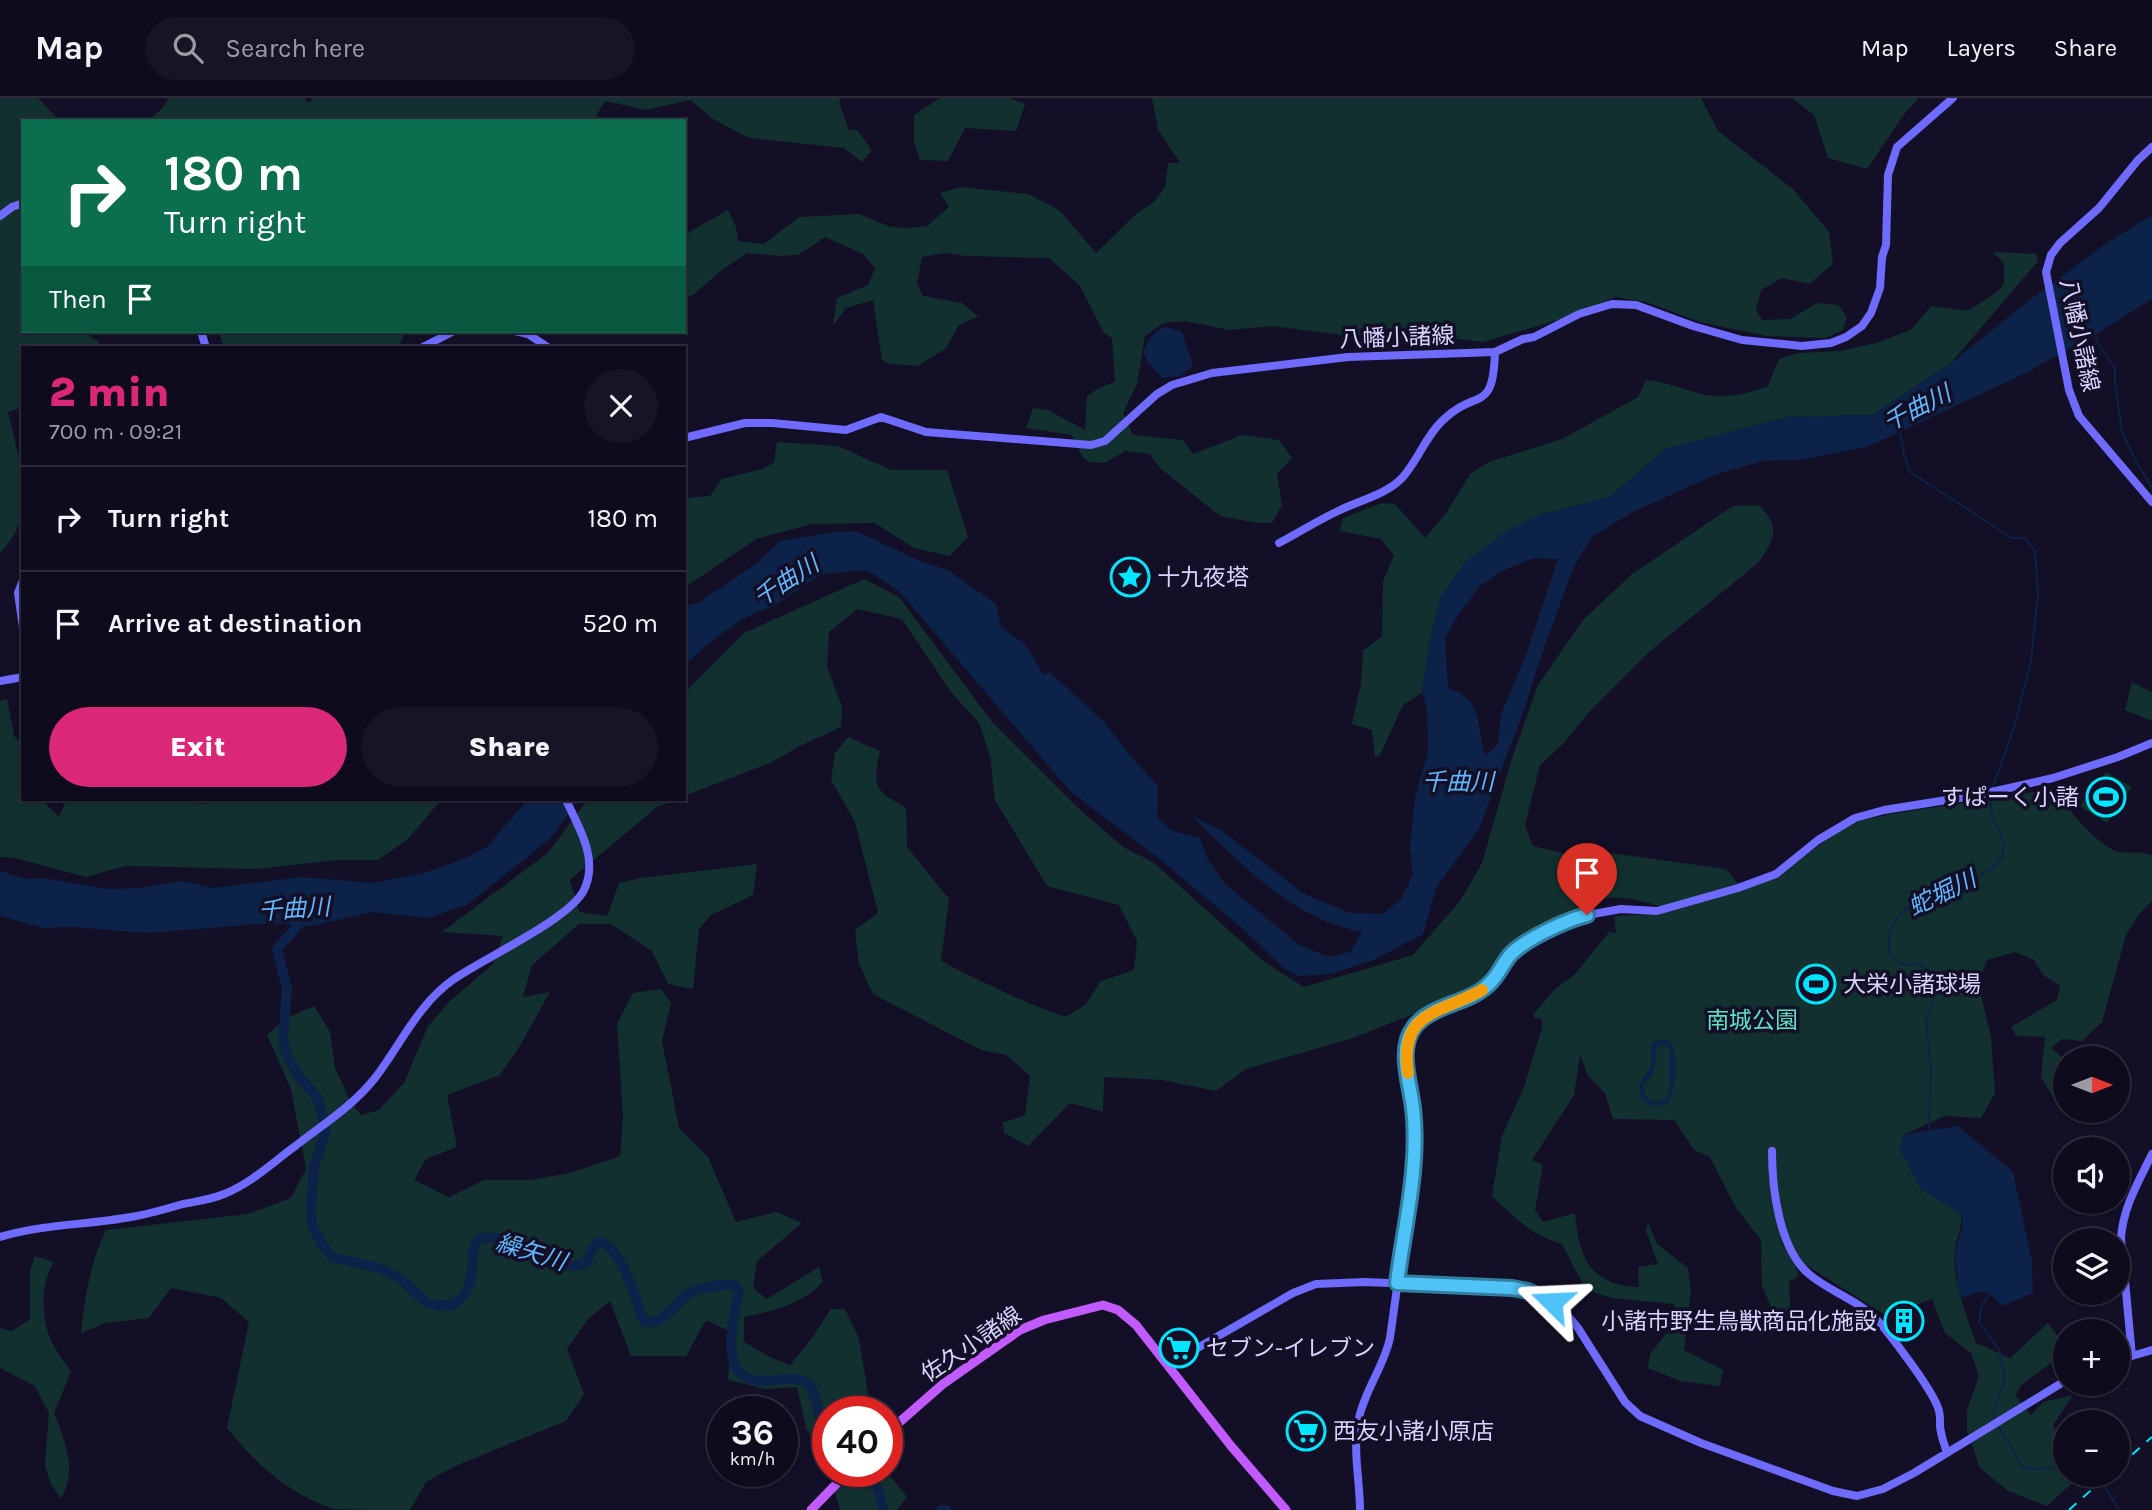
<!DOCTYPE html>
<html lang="en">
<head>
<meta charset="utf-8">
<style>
  body { margin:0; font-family:Karla,"Noto Sans JP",sans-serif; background:#171425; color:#f1f3f6; height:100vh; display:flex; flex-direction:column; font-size:26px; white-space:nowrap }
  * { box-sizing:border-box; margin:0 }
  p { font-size:23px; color:#9b9ba3 }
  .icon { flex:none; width:38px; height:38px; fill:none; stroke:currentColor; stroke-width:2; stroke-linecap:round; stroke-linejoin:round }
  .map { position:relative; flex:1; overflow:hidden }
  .sheet { position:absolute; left:21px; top:248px; width:665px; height:455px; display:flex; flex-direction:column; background:#0e0b1c; border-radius:0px; box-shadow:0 2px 5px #0004,0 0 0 2px #2e2b3b }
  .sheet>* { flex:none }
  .banner { position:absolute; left:21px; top:21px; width:665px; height:214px; border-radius:0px; box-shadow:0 2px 5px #0004,0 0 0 2px #2e2b3b; background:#0b6e4f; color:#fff; overflow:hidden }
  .needle { width:46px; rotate:90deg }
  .controls { position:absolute; left:2053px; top:948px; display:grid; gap:14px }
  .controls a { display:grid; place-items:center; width:77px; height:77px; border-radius:50%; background:#0e0b1c; box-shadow:0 2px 5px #0004,0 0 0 2px #2e2b3b; font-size:35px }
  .speed { position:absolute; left:707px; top:1298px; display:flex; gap:14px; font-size:35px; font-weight:700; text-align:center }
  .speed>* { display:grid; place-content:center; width:91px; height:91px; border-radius:50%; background:#0e0b1c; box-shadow:0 2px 5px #0004,0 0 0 2px #2e2b3b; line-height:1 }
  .speed small { font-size:18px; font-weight:400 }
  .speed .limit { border:10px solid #d22; background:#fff; color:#111 }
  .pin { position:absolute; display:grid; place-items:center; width:60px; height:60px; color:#fff; margin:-72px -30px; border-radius:50% 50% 50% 0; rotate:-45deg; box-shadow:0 0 7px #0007 }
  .pin .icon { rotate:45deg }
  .me { position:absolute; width:77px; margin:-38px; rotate:291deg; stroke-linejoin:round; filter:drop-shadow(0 0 5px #0008) }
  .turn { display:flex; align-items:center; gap:24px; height:147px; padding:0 28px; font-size:32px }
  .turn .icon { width:91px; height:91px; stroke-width:2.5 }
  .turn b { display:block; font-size:49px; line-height:60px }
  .then { display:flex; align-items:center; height:66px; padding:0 28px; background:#0003; gap:14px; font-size:26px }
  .round { display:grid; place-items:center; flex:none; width:74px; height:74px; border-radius:37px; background:#171425 }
  .head { display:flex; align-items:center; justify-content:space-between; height:119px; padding:0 28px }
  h1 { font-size:42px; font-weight:800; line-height:52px; color:#db2777 }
  .primary-button { display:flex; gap:14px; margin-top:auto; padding:14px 28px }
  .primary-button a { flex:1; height:80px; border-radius:42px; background:#db2777; color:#fff; font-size:28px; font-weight:800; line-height:80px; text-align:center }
  .primary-button a+a { background:#171425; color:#f1f3f6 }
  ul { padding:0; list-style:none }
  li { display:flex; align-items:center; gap:21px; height:105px; padding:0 28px; border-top:2px solid #2e2b3b }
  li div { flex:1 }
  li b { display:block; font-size:26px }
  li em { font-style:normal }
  header { display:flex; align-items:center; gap:42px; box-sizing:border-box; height:98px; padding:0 35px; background:#0e0b1c; border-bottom:2px solid #2e2b3b }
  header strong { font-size:33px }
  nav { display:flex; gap:38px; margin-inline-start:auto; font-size:24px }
  .search { width:490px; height:63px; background:#171425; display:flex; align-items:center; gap:18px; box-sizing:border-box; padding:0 24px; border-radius:38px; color:#9b9ba3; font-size:26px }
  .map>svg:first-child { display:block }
</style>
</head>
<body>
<header>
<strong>Map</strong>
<div class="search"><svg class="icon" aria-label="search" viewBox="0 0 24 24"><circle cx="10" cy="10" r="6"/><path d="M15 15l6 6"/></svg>Search here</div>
<nav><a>Map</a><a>Layers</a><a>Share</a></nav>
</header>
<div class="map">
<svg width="2152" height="1412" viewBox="0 0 2152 1412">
  <rect width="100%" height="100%" fill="#130f26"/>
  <!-- green -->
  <path fill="#12302f" d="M0 0H38L60 23H23V233H83L99 244V250H23V309L8 314C16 348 32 400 16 433 12 441 5 449 0 456Z
    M169 0H305L308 5 313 0H841L839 5 849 32H857L872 52 862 64 844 50 749 40 713 21 690 2 646 12 605 3 593 23H147L162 11Z
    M940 0H1009L1025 6 1016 33 965 30 948 63 920 62 914 45V17Z
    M1152 0H1701L1718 33 1793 91 1829 134 1833 166 1809 186 1782 180 1761 192 1756 212 1762 222 1790 221 1817 205 1838 207 1847 219 1843 232 1826 240 1766 238 1700 224 1646 204 1616 199 1562 221 1483 244 1450 240 1425 227 1359 239 1272 228 1229 232 1185 223 1163 225 1145 238 1137 286 1123 315 1133 337 1183 342 1193 356 1242 337 1279 342 1292 360 1277 376 1282 407 1272 425H1257L1220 418 1160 370 1150 356 1126 353 1104 365 1089 364 1082 358 1072 337 1026 330 1033 310 1048 312 1085 332 1087 298 1099 290 1115 284 1112 240 1104 235 1080 188 1049 160 966 158 945 155 922 159 917 185 923 198 962 205 978 218 959 227 946 250 918 268 890 266 882 262 873 202 846 210 833 228 837 200 868 187 875 170 863 156 825 139 798 157 781 158 747 155 722 172 693 197 684 201V137L728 112 736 129 738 143 764 146 799 119 859 116 891 129 907 130 927 128 949 109 940 95 961 89 1028 96 1059 112 1096 155 1136 116 1155 103 1165 89 1168 65H1180L1158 32Z
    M1792 0H1919L1905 15 1867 71 1828 60 1814 17Z
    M1993 154 2037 156 2038 163 1950 266 1872 317 1789 319 1665 351 1610 399 1542 416 1441 498 1430 541 1422 595 1403 607 1380 657 1375 659 1372 632 1352 626 1361 586 1363 553 1382 538 1383 483 1394 458 1381 441 1340 433 1343 420 1382 405 1395 406 1425 440 1446 415 1471 375 1489 364 1562 341 1638 299 1646 282C1667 283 1685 293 1706 297 1728 300 1748 296 1768 288L1779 261 1799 255 1841 253 1880 244 1912 231 1931 208 1968 213 1997 194 2004 186V165Z
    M219 233H406L400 245 402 250H226L221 243Z
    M777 344 838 348 891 372H947L968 439 950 458 914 450 875 425 812 426 756 441 684 490V400L710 398 722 381 763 371 774 364Z
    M1758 407C1782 428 1774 443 1758 465L1650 553 1590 613 1564 645 1540 667 1525 727 1533 748 1563 755H1610L1726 771 1743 792 1779 777 1838 733 1859 723 1891 716 2054 691C2069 712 2090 739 2113 752 2125 758 2140 751 2152 758V803L2140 815 2126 837 2102 924 2082 943 2062 941 2051 950 2065 962V1012L2060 1011 2041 979 2045 939 2016 938 2011 929 2057 902 2060 887 2043 877 2034 862 2015 854 1987 862 1978 885 1991 939 1995 995 1981 1020 1945 1018 1905 1036 1899 1049 1921 1091 1961 1115C1963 1132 1954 1144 1954 1159 1955 1189 1966 1217 1976 1245L2010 1260 2048 1225 2065 1248V1255L2022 1286 2015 1297 2031 1317 2043 1304 2073 1297 2053 1327 2059 1342H2065V1377H2081L2047 1408 2008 1393 1980 1370 1967 1333V1312L1979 1278 1971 1255 1945 1235 1932 1201 1887 1218 1795 1160 1779 1140 1796 1169 1798 1178 1789 1184 1791 1227 1781 1232 1762 1188 1761 1142 1736 1110 1710 1059 1694 1052 1674 1022 1613 1021 1605 995 1588 978 1580 957 1574 997 1532 1062 1543 1067 1535 1112 1543 1124 1575 1115C1579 1159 1589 1187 1639 1189L1638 1169 1658 1166 1646 1133 1648 1124 1657 1146 1688 1170 1691 1192 1684 1252 1723 1272 1720 1288 1680 1283 1648 1270 1650 1256 1666 1236 1679 1235 1674 1206 1612 1200 1586 1192 1562 1146C1531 1137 1515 1120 1492 1098L1502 1038 1524 989 1542 930V921L1535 920 1533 917 1554 892 1574 877 1610 833 1616 836 1614 818 1658 816 1671 812C1656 806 1623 797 1607 800 1575 805 1509 847 1488 872 1483 877 1481 885 1478 891L1350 941 1246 971 1216 993 1162 982 1104 979 1103 1014 1070 1005 1028 1048 1004 1035 1003 1025 1025 1017 1030 978 1006 957 981 952 873 896 859 866 855 832 878 815 855 724 831 682 835 655 848 639 880 653C872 690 875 692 906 710L907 749 949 801 941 863C982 884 1022 904 1066 919L1086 906 1101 883 1134 872 1137 843 1119 807 1047 788 995 702 990 658 979 625 951 594 902 521 857 511 829 534 827 569 842 609 841 629 800 648 770 665 684 698V595L744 535 864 481 899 499 992 624 1079 711 1123 749 1153 764 1263 863 1304 889 1413 857 1460 803 1482 765 1512 660 1538 587 1583 522 1632 476 1715 420 1733 408Z
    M2132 584 2152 594V623L2125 612Z
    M7 601 14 638 23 647V702H42L59 719 66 702H184L204 706 212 702H441L407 742 378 762H337L256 771 125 768 86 779 15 760 0 759V603Z
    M2106 674 2132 689 2107 725 2080 708Z
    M587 702H676L657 709 570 782 579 814 607 818 619 785 641 780 757 766 753 797 711 817 699 831 693 891 668 886 652 853 611 826H579L532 867 523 899 550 894 521 946 500 977 447 997 457 1049 426 1061 414 1082 449 1099 484 1082H530L570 1075 620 1058 623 1020 617 926 633 895 661 891 671 905 662 943 679 1030 708 1059 736 1124 776 1114 802 1125 757 1163 753 1190 767 1201 819 1169 823 1184C802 1206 774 1213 744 1219V1244L770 1259 790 1267 812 1240 831 1211H845L859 1240 871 1314H828V1367L806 1330 797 1289 765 1291 728 1282 731 1234 706 1222 686 1258H631L610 1203 588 1221 567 1251 584 1296 566 1323 453 1369 426 1384 410 1412C394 1412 346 1412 334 1411 291 1397 254 1365 227 1330L249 1224 221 1200 171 1190 149 1220 106 1225 81 1235C85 1199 90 1164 106 1132L248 1116 291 1100 306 1071 291 991 267 937 285 921 314 908 330 934 335 970 351 1005 361 1017 379 1012 404 985 428 928 450 903 493 866 503 838 442 834 549 754Z
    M35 1158 54 1164C41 1183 41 1218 50 1240 55 1252 64 1263 71 1274L54 1315C65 1343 78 1371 61 1401L51 1386 45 1368 49 1315 35 1288 0 1270V1230L12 1233 30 1221V1172Z
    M829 1374H887L907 1399 897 1412H840Z"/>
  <!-- water -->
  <path fill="#0c2248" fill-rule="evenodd" d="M2152 117V201L2096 236 2020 278 1867 349 1799 362 1763 363 1717 376 1631 415 1592 439 1574 468 1539 564 1524 612 1479 731 1436 790 1423 836 1376 861 1331 876 1299 878 1285 871 1243 831 1162 763 1070 693 899 493 866 472 822 476 775 507 744 520 708 546 684 567V508L698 505 757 465 780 443 827 435 856 433 920 463 948 472 996 506 1001 529 1025 546 1043 576 1051 575 1104 624 1133 661 1158 688 1157 719 1172 733 1200 740 1208 762 1225 786 1301 848 1330 859 1350 854 1362 834C1292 821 1241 766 1192 718L1221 732 1304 796 1351 815 1383 816 1401 801 1413 776 1410 749 1415 699 1428 654 1427 611 1422 595 1430 541 1441 498 1465 464 1502 436 1542 416 1610 399 1665 351 1789 319 1872 317 1950 266 2032 200 2107 145ZM1534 460 1558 461 1526 557 1501 616 1498 646 1485 658C1476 628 1484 601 1448 590L1445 540 1456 520 1480 488 1500 474Z
    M1167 229 1182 234 1193 267 1181 278 1162 280 1147 263 1144 255C1146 243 1155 231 1167 229Z
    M527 702H578L550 741 468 806 429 820 371 814 312 828 270 825 147 835 74 829 44 830 0 818V773L26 781 44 780 109 791 140 790 182 783 213 790 302 779 373 785 424 775 464 761 488 748Z
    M1661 941 1669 943C1679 953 1677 995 1667 1005L1654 1009 1642 1002 1639 986 1651 969V946ZM1660 946 1670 950V992L1667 999 1658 1004 1646 999 1643 989 1654 974 1657 949Z
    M1958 1028 2013 1074 2032 1163 2033 1195 2002 1208 1990 1195 1980 1194 1960 1200 1954 1156 1963 1129 1961 1116 1921 1091 1899 1049 1905 1036Z"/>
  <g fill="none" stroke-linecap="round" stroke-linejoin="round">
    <!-- stream -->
    <path stroke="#0c2248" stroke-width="2" d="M2096 237V243L2115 270V286L2122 334 2136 364 2152 390
      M1900 333 1904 356 1910 374 2012 440H2025L2035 453 2038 496 2031 563 2013 633 1992 691
      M1931 1033 1929 1030 1931 971 1926 922 1933 904 1932 877 1921 866 1904 867 1891 859C1884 835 1895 812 1920 804 1930 801 1941 800 1951 796 1962 791 1973 783 1983 776 1990 772 1999 767 2002 758 2008 742 1997 732 1992 718 1990 711 1991 703 1992 696
      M1990 1195 1981 1209 1979 1224 1999 1252 2004 1275V1285L1993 1316 1995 1320
      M1999 1329 2022 1368 2029 1371 2065 1370
      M2098 1377 2119 1412"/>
    <!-- river -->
    <path stroke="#0c2248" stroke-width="10" d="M310 819 302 823 277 851 287 891 283 942 287 958 300 980 317 999 326 1031 314 1070 311 1111 312 1127 322 1146 332 1159 379 1170 402 1182 427 1205 440 1208 455 1206 464 1197 471 1182 474 1149 479 1141C502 1134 519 1153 540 1162 554 1168 570 1169 585 1166L595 1147 601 1144C624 1152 635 1202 644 1223 662 1231 675 1203 690 1195 703 1189 721 1186 735 1187L739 1193C734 1222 714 1286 767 1283 781 1283 797 1276 809 1287 816 1294 820 1329 828 1342
      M863 1374 878 1391 883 1412
      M941 1412H946"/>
    <!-- secondary -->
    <path stroke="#6f6bff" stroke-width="8" d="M2152 49 2138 62 2099 110 2060 145 2051 157 2046 174 2069 292 2079 318 2152 404
      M0 118 12 109 23 105
      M201 233 206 250
      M515 233 528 236 549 250
      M421 250 454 233
      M684 340 745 325H772L846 332 881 319 926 334 1091 347 1105 343 1157 296 1172 287 1212 275 1348 259 1495 254 1523 241 1534 239 1579 216 1612 206 1636 207 1693 228 1742 242 1802 248 1831 245 1846 239 1862 228 1871 215 1880 190 1882 159 1886 147 1888 77 1897 49 1953 0
      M1279 445C1298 435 1317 423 1336 414 1357 403 1386 397 1402 380 1418 363 1425 339 1442 323 1477 289 1493 317 1495 254
      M23 482 18 495 23 530
      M0 583 23 579
      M1772 1053C1772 1090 1779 1152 1810 1177 1832 1195 1861 1203 1880 1225 1894 1242 1935 1295 1939 1313 1941 1320 1939 1328 1941 1334 1942 1341 1945 1348 1947 1355
      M0 1139C43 1126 87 1127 131 1119 149 1116 166 1111 183 1106 197 1103 210 1102 224 1096 250 1086 272 1065 294 1049 322 1027 353 1008 375 980 401 946 418 906 454 881 484 860 570 821 584 792 599 761 579 730 566 702
      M2132 1258 2121 1140C2123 1109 2139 1083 2152 1056
      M2118 1262 2152 1252
      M1168 1267 1293 1195 1316 1186 1364 1184 1512 1190 1541 1198 1564 1213 1578 1230 1625 1304 1640 1318 1701 1345 1833 1393 1857 1398 1883 1391 1914 1375 2065 1283
      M1360 1412C1360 1381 1352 1352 1359 1320 1365 1292 1384 1268 1390 1240L1414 1067V1014L1405 952 1408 939 1425 919 1488 888 1513 854 1576 819 1621 811 1657 813 1738 790 1776 776 1818 742 1855 720 1884 712 1978 697 2053 680 2118 659 2152 645"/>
    <!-- primary -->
    <path stroke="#c25bff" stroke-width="9" d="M887 1335 943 1286 1020 1232 1044 1222 1103 1207 1118 1212 1136 1227 1231 1348 1286 1412
      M811 1412 848 1374"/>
    <!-- rail -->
    <path stroke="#00e5ff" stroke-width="2" stroke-dasharray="10 9" stroke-linecap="butt" d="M2118 1369 2152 1339
      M2069 1412 2108 1377"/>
  </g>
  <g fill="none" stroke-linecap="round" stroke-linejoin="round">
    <defs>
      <path id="route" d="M1552 1204 1528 1193 1512 1190 1397 1185C1404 1129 1420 1067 1413 1010 1410 984 1397 950 1415 928 1433 906 1469 906 1489 886 1498 878 1503 865 1511 856 1526 841 1566 822 1587 817"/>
    </defs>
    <!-- route casing -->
    <use href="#route" stroke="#337fa1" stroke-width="18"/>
    <!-- route -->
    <use href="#route" stroke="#4fc3f7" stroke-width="12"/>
    <!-- slow -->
    <path stroke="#f59e0b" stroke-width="12" d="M1408 975C1399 913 1439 916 1482 892"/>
  </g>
  <!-- icons -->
  <defs>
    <symbol id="sight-ring" viewBox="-11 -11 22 22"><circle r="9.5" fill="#130f26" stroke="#00e5ff" stroke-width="1.5"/><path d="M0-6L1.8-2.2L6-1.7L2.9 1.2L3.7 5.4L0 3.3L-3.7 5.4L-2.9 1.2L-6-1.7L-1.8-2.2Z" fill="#00e5ff"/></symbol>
    <symbol id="stadium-ring" viewBox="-11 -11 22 22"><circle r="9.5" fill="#130f26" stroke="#00e5ff" stroke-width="1.5"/><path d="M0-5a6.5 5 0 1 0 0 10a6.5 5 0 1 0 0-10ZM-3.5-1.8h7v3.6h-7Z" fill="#00e5ff"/></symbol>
    <symbol id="building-ring" viewBox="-11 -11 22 22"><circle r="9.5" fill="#130f26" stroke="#00e5ff" stroke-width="1.5"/><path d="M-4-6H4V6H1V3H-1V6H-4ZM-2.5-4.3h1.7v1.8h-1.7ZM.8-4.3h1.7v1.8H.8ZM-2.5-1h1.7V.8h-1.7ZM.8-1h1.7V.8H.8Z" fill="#00e5ff"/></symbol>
    <symbol id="supermarket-ring" viewBox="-11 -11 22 22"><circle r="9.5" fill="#130f26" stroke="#00e5ff" stroke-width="1.5"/><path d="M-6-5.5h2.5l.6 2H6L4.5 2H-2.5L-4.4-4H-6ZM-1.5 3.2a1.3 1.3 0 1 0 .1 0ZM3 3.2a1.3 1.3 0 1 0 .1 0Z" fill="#00e5ff"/></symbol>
  </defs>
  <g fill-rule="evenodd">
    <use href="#sight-ring" x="1108" y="457" width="44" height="44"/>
    <use href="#stadium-ring" x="2084" y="677" width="44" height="44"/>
    <use href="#stadium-ring" x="1794" y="864" width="44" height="44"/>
    <use href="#building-ring" x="1882" y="1201" width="44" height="44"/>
    <use href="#supermarket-ring" x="1157" y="1228" width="44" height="44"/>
    <use href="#supermarket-ring" x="1284" y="1311" width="44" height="44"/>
  </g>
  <g text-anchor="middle" stroke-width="7" stroke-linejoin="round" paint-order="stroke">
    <!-- street labels -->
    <g font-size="23" fill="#d9d4ff" stroke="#130f26">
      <text transform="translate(2080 237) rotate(78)" y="8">八幡小諸線</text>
      <text transform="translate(1397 239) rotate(-2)" y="8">八幡小諸線</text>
      <text transform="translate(971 1246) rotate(-34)" y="8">佐久小諸線</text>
    </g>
    <!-- poi labels -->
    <g font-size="23" fill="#d9d4ff" stroke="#130f26" text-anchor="start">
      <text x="1157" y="487">十九夜塔</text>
      <text x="2079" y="707" text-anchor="end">すぱーく小諸</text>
      <text x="1843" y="894">大栄小諸球場</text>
      <text x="1877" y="1231" text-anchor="end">小諸市野生鳥獣商品化施設</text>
      <text x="1206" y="1258">セブン-イレブン</text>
      <text x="1333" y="1341">西友小諸小原店</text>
    </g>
    <!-- park labels -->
    <g font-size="23" fill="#5fe0c0" stroke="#130f26">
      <text x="1752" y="930">南城公園</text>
    </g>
    <!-- water labels -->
    <g font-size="24" font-style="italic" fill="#62b6ff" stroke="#130f26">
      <text transform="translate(1917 310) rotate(-27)" y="8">千曲川</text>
      <text transform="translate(786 483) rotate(-33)" y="8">千曲川</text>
      <text x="1458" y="692">千曲川</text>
      <text transform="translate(1942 795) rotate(-26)" y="8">蛇堀川</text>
      <text transform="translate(294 811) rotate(-4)" y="8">千曲川</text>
      <text transform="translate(531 1154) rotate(17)" y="8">繰矢川</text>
    </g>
  </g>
</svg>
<div class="controls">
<a><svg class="needle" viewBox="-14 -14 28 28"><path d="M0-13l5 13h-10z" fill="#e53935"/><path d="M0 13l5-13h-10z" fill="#9b9ba3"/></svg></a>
<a><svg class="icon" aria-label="sound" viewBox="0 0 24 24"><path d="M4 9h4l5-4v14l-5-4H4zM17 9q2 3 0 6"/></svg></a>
<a><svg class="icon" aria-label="layers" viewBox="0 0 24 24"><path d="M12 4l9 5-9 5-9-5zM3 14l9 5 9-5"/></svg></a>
<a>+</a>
<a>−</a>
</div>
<div class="speed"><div>36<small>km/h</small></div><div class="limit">40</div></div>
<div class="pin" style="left:1587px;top:817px;background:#d93025"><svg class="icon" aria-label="arrive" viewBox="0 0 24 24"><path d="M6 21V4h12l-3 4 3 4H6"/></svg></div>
<svg class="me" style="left:1552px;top:1204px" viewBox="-20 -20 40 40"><path d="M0-17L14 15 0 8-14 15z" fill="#4fc3f7" stroke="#fff" stroke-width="4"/></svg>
<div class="banner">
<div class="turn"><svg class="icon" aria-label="right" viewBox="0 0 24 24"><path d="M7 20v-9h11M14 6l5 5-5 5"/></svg><div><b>180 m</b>Turn right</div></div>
<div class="then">Then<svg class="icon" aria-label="arrive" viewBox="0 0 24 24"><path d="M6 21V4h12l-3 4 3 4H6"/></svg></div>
</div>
<section class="sheet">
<div class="head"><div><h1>2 min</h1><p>700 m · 09:21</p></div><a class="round"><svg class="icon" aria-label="close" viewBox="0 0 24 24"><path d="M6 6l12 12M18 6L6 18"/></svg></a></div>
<ul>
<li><svg class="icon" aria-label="right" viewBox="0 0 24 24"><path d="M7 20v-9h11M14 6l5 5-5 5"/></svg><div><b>Turn right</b></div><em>180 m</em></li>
<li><svg class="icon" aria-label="arrive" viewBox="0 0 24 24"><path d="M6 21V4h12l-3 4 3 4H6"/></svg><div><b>Arrive at destination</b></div><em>520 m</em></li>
</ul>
<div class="primary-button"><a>Exit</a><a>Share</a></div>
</section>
</div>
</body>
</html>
